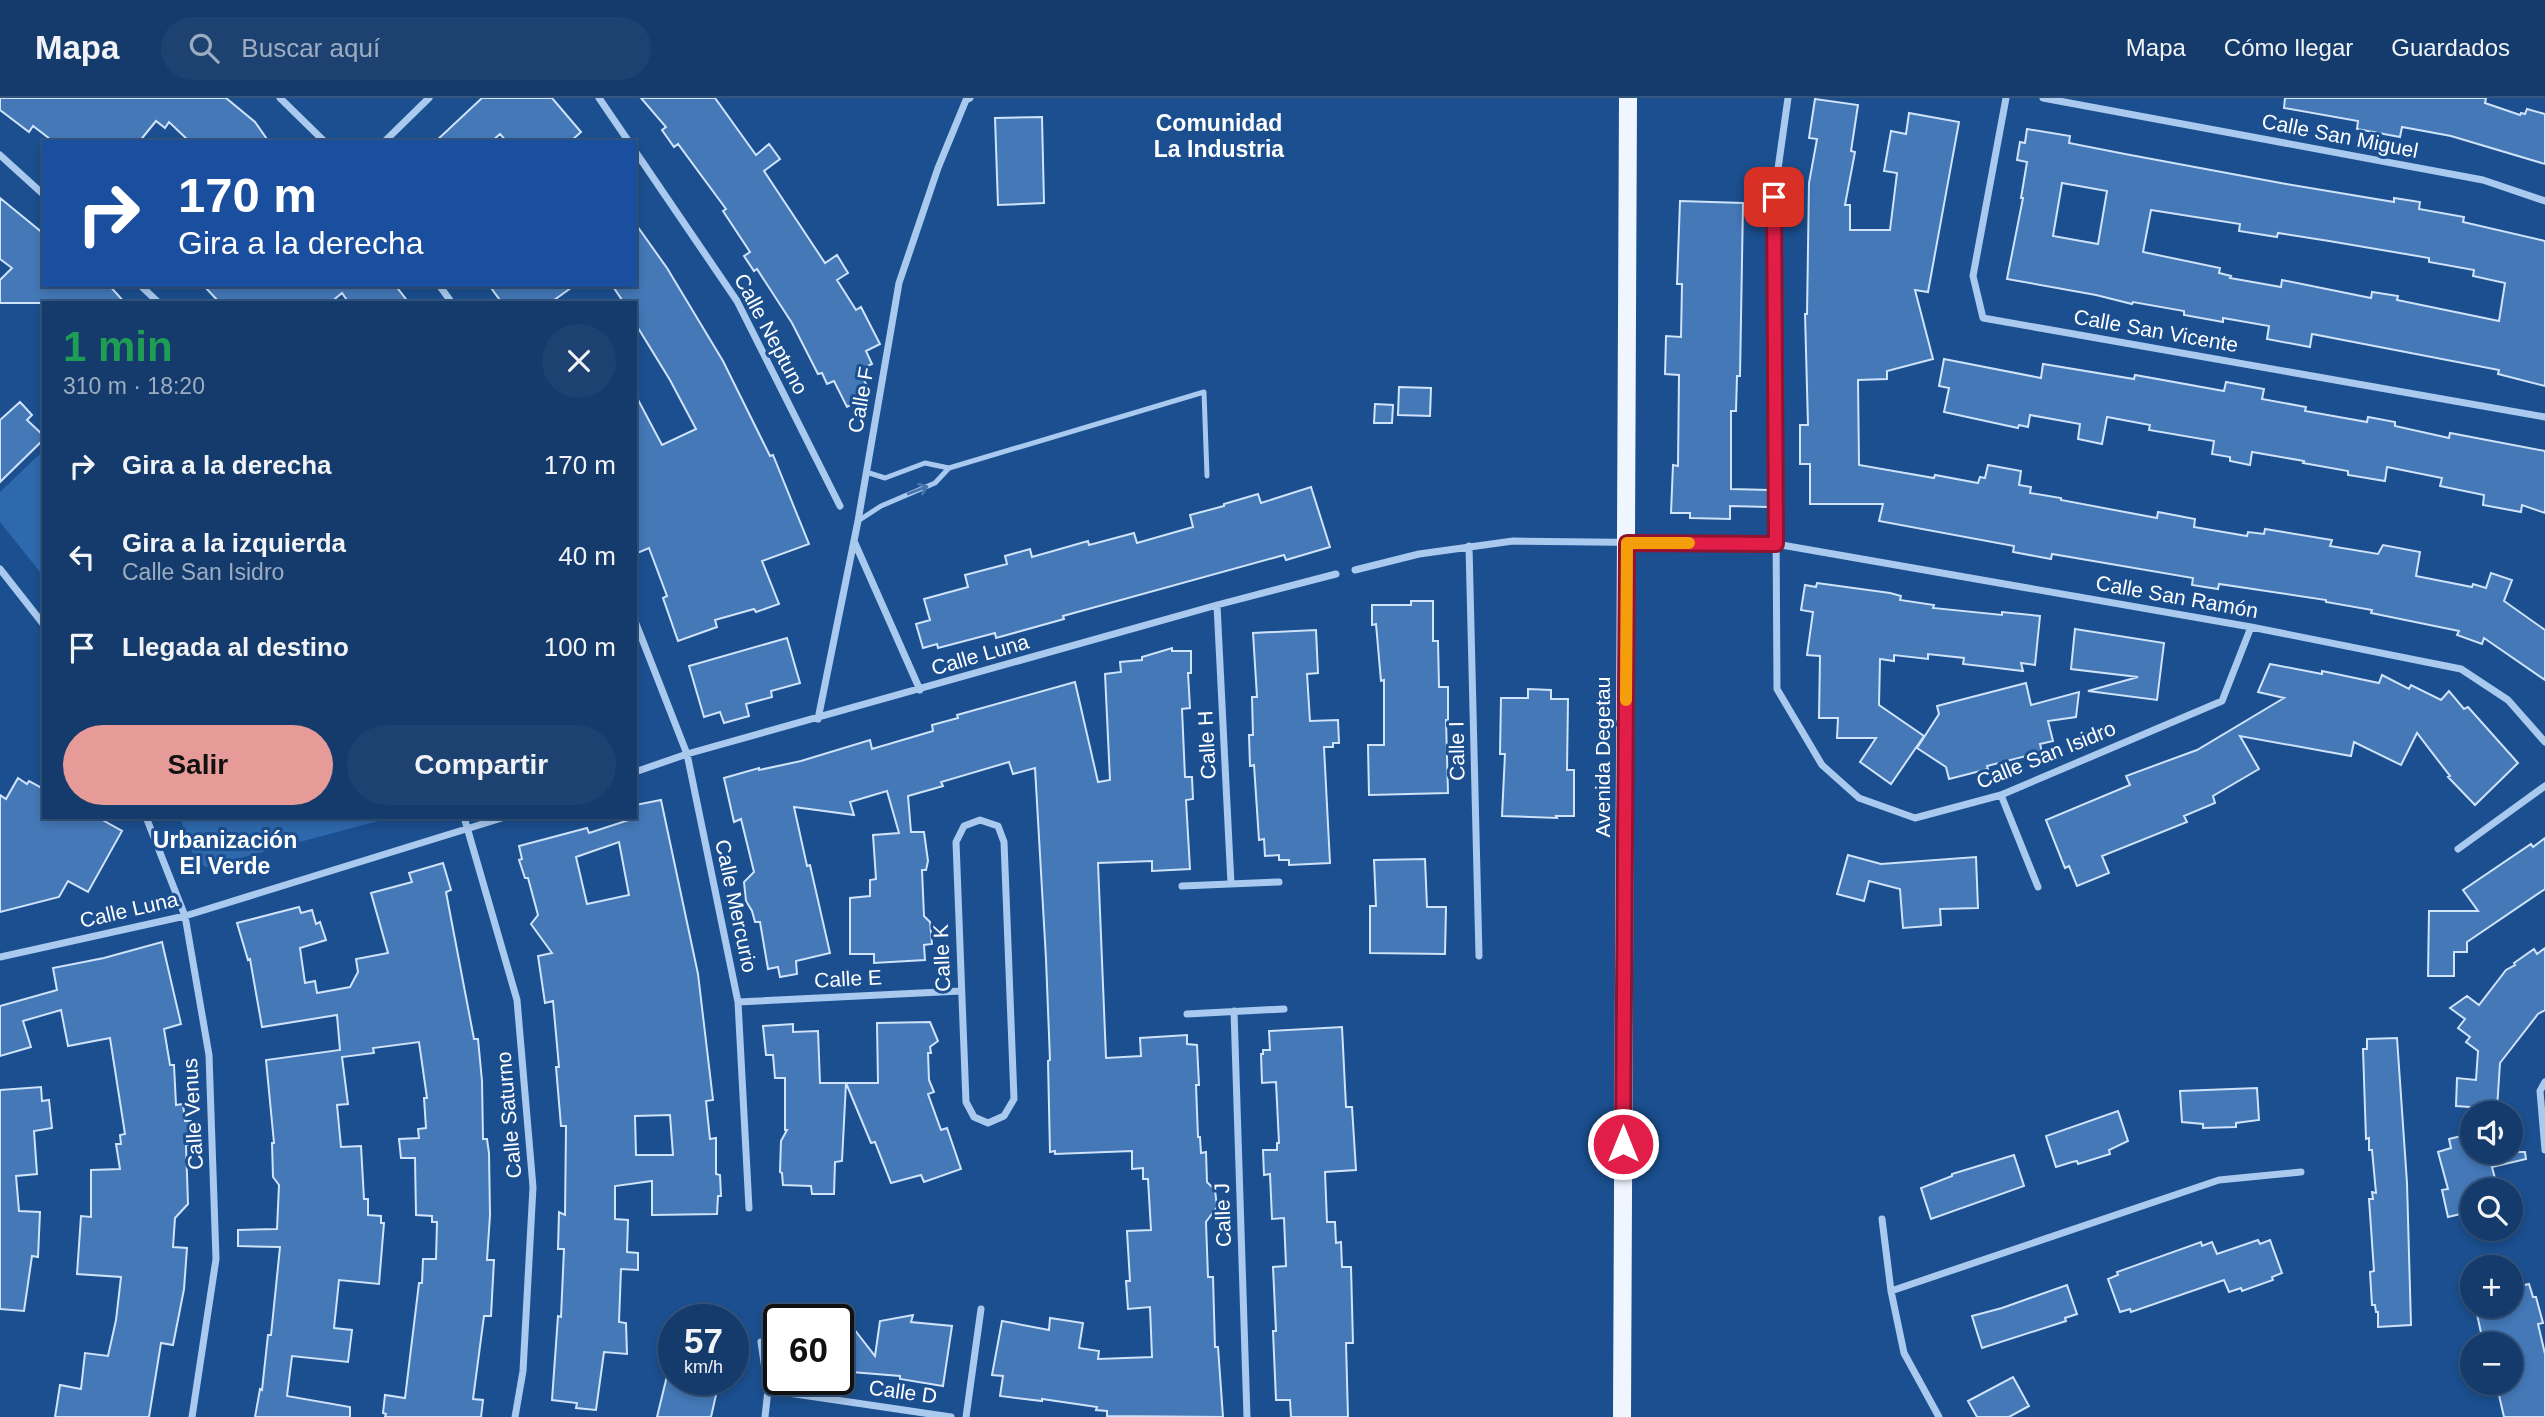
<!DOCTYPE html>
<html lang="es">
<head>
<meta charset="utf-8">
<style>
  body { margin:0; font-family:Helvetica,sans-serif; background:#1d4271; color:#f1f3f6; height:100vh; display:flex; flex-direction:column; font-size:26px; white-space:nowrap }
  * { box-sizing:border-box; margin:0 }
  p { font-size:23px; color:#9dadc1 }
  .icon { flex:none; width:38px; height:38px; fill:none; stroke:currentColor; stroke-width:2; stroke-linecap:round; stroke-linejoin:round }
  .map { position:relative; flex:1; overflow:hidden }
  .side { position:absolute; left:42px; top:203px; width:595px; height:518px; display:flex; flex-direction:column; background:#143b6b; border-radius:0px; box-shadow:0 4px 10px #0003,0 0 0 2px #33557e }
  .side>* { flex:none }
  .guide { position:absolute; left:42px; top:42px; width:595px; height:147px; border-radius:0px; box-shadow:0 4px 10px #0003,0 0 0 2px #33557e; background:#1a4fa0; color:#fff; overflow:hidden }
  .controls { position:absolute; left:2460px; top:1003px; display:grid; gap:14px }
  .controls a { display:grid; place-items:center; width:63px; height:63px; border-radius:50%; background:#143b6b; box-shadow:0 4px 10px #0003,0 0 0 2px #33557e; font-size:35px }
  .speed { position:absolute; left:658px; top:1206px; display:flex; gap:14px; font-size:35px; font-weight:700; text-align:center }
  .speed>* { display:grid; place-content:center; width:91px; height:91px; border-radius:50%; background:#143b6b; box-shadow:0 4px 10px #0003,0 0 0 2px #33557e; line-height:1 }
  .speed small { font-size:18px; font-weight:400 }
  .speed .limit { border:4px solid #111; border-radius:10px; background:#fff; color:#111 }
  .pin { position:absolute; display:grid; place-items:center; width:60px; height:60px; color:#fff; margin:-30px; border-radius:14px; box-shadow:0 4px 10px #0006 }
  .me { position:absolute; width:77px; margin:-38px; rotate:0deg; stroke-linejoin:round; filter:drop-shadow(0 0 5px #0008) }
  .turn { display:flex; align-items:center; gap:24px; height:147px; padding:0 21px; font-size:32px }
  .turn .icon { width:91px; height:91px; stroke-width:2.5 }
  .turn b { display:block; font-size:49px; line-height:60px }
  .round { display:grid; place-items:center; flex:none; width:74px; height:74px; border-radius:37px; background:#1d4271 }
  .summary { display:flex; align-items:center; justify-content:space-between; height:119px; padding:0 21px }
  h1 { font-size:42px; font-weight:600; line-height:52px; color:#1e9e55 }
  .primary-button { display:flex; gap:14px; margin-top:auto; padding:14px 21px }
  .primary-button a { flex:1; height:80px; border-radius:42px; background:#e69b98; color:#111; font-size:28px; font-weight:600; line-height:80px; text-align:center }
  .primary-button a+a { background:#1d4271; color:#f1f3f6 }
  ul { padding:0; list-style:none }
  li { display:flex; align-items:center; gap:21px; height:91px; padding:0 21px }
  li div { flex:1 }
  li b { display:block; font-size:26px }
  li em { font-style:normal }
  header { display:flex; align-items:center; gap:42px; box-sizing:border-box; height:98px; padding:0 35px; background:#143b6b; border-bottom:2px solid #33557e }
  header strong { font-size:33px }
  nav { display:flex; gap:38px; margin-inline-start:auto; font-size:24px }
  .search { width:490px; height:63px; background:#1d4271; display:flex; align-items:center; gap:18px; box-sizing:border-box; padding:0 24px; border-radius:38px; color:#9dadc1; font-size:26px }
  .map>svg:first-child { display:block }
</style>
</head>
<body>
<header>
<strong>Mapa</strong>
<div class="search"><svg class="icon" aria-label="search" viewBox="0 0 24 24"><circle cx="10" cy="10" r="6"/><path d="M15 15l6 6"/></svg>Buscar aquí</div>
<nav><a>Mapa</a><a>Cómo llegar</a><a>Guardados</a></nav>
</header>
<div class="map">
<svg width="2545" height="1319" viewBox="0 0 2545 1319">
  <rect width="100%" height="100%" fill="#1b4f8f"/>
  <!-- green -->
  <path fill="#2e69ad" d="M44 352V479L0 424V394Z
    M180 719H393L206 769C191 762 186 735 180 719Z"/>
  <!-- building -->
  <path fill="#4478b7" stroke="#cfe3fa" stroke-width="2" fill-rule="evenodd" d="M0 0H226L255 24 269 44H190L169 24 165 30 156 23 139 44H54L33 28 29 34 0 12Z
    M482 0H552L581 34 570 44H507L500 36 491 44H435Z
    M641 0H715L756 57 769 46 780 61 764 73 825 165 837 157 848 175 837 182 856 212 861 209 880 246 866 253 872 266 859 272 871 296 847 309 834 283 827 286 822 275 818 276 792 225 757 171 754 173 744 158 750 154 723 113 726 111 678 46 674 49 662 32 666 29Z
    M2285 0H2486L2485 5 2520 17 2521 15 2525 16 2527 11 2545 16V66L2451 38 2402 29 2400 39 2357 31 2358 23 2284 10Z
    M1815 1 1858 7 1851 53 1855 54 1845 107H1850V132H1890L1897 75 1884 73 1891 33 1906 36 1909 15 1959 24 1928 194 1915 192 1933 261 1887 273V281L1858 282 1859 367 1934 380 1935 377 1978 385 1980 379 1985 380 1988 367 2021 373 2019 387 2031 389 2030 395 2061 400V402L2157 420 2158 414 2195 421 2194 429 2247 438 2248 434 2264 436 2265 431 2332 442 2330 448 2378 456 2383 447 2420 454 2416 478 2472 489 2473 486 2486 490 2491 475 2512 482 2504 503 2545 532V582L2484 540 2482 546 2457 537 2459 533 2371 515 2372 512 2326 504V502L2219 486 2218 491 2192 487 2193 480 2052 456 2051 461 2013 454 2014 448 1879 423 1883 406H1810V366H1800V327H1808L1805 216H1807L1809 85 1817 41 1809 40Z
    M1042 19 1044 105 998 107 995 20Z
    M2027 31 2070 38 2069 45 2125 56 2286 86 2394 104V100L2420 104 2419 111 2464 119 2463 124 2545 143V288L2498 276 2499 272 2312 236 2310 249 2267 241 2269 228 2223 220V224L2184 217V213L2133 204 2132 206 2096 197 2007 181 2023 100H2021L2027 64 2017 62 2020 44 2025 45ZM2062 85 2107 93 2098 146 2053 138ZM2151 112 2240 126 2239 133 2277 139 2278 135 2329 143 2429 160V164L2474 172 2473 178 2505 185 2499 223 2397 202 2398 198 2372 194 2371 200 2282 182 2281 189 2230 180 2231 178 2219 175 2220 170 2143 154Z
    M0 100 44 136V187H109L125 205H0V182L12 170 0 161Z
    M1680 103 1743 105 1740 278H1737L1736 313H1731V391L1769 392 1768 409 1730 408V421L1690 420V415H1671L1673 367 1678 368 1679 277 1665 276 1666 238 1681 239 1682 186H1677Z
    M635 125 667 170 723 263 770 358 773 357 809 446 762 463 779 506 756 514 754 511 715 522 717 529 678 543 663 500 667 498 649 450 635 456V296L662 347 696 331 670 282 635 225V205H624L612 187H635Z
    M203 187H395L409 205H349L342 195 330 205H220Z
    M489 187H575L550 205H502Z
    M1944 261 2041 280 2043 266 2134 281 2135 277 2224 293 2226 284 2264 291 2262 301 2306 309 2305 313 2367 324 2368 319 2395 324V328L2449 340 2450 335 2545 353V415L2522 407 2521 414 2483 407 2484 397 2440 388 2442 380 2387 369 2385 383 2348 377V373L2303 365 2304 363 2252 354 2250 367 2230 363V359L2212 356 2214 343 2149 332 2150 327 2107 319 2102 346 2078 341 2080 326 2030 317 2028 329 2019 327 2018 330 1944 314 1949 290 1939 288Z
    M1399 289 1431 290 1430 318 1398 317Z
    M20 304 32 317 27 322 44 338V341L0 384V322Z
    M1375 306 1393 307 1392 325H1374Z
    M1311 389 1330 449 1286 462 1284 457 1063 518 1064 521 996 540 995 535 938 550 937 546 923 550 916 526 930 522 924 501 968 489 965 477 1007 466 1005 458 1030 451 1032 459 1088 443 1089 447 1134 435 1137 445 1193 429 1190 417 1224 408V406L1258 396 1261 405Z
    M1817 485 1890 495 1901 498 1900 502 1934 507 1933 510 2002 517V514L2040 518 2035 567 2021 565 2023 573 1963 566 1964 560 1928 556V561L1894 557V563L1880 561 1879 607 1924 638 1891 686 1860 664 1876 640H1837L1838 620H1819L1820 558 1807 557 1813 514 1801 512 1805 487 1816 489Z
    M1411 503H1433V543H1438L1439 589H1448V622H1446L1448 695 1369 697 1368 647H1384V582L1381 583 1376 526 1372 527V507H1411Z
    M2075 531 2164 545 2157 602 2088 593 2138 579 2071 571Z
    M1316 532 1318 575 1307 576 1310 623 1338 622 1339 645H1333V649H1324L1330 765 1289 767V762H1279V757L1265 758 1264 741 1259 742 1254 667 1250 668 1249 637H1253L1252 599H1257L1253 535Z
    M787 540 800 585 771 593 772 599 746 606 749 618 724 625 720 614 704 619 689 568Z
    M1172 550V553H1191V575H1188L1190 610 1182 611 1185 679H1192L1193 701 1186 702 1190 771 1152 773V763L1098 765 1106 960 1141 958 1140 940 1187 937V946L1197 947 1199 987H1196L1198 1039H1200L1201 1055 1206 1054 1207 1084 1215 1092 1217 1109 1206 1124 1208 1179H1213L1215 1249H1218L1223 1319 1107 1318V1313L1096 1312 1097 1309 1042 1301V1303L1000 1298 1003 1278 992 1277 1002 1223 1049 1232 1050 1220 1083 1225 1079 1250 1099 1253 1098 1261 1152 1259 1150 1209 1128 1211 1126 1183H1130L1127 1133 1151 1132 1148 1081H1143V1070L1132 1071V1053L1055 1056V1053L1050 1054 1048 963 1050 962 1046 861 1035 670 1013 676 1009 664 941 684 943 688 908 698 911 734H924L928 763 926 772H922L924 818 930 824 932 846 924 847 925 862 874 865V856H850V800L870 798V782L876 781 873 737 899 735 887 693 850 704 854 717 794 709 807 768 810 767 830 855 796 863 797 876 780 879 778 869 768 871 760 824H755L752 813 746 803 744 784 754 774 741 721 734 724 724 680 759 670V672L801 663 870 642 872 651 933 633 932 627 958 620 957 617 1075 584 1098 684 1110 682 1105 576 1121 574 1120 564 1142 562V559Z
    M2270 566 2322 576V573L2379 585 2382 577 2409 591 2411 587 2441 602 2449 593 2464 611 2468 609 2518 665 2475 707 2448 679 2450 678 2417 635 2401 667 2354 644 2351 658 2240 638 2259 671 2213 698 2215 705 2184 718 2187 724 2102 758 2109 775 2077 788 2069 768 2065 770 2046 722 2130 687 2126 678 2197 652 2284 600 2258 594Z
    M2026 585 2031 607 2079 594 2076 619 2048 623 2053 643 2040 646 2042 654 1987 668 1988 671 1949 681 1946 669 1917 650 1939 616 1937 608Z
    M1528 591 1551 592V601H1568L1567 672H1574V718H1556L1557 720 1502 718 1505 656H1500L1501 600H1528Z
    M18 680 27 686 29 683 44 691V719H97L122 733 88 794 68 783 59 799 0 814V697L6 701Z
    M661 702 698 876 713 1002 706 1003 710 1041 716 1040V1076L720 1077 721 1098H718L717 1116 652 1117V1083L615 1088V1121L628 1122 627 1154 638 1155V1172L621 1171 619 1224 626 1225 627 1256 604 1254 596 1312 576 1310 577 1305 552 1302 558 1218 561 1219 564 1151H558L559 1114 565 1117 566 1028H561L556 969H559L553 903 545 905 538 858 552 855 531 826 538 817 528 780H525L519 762 522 761 519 748 587 730 589 735 635 720V707ZM619 744 629 797 587 806 576 759ZM670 1017 673 1057H636L635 1018Z
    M2545 740V791L2467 844V854H2454V878H2428L2429 813H2478L2463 792 2531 746 2533 749Z
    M1848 757 1881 766 1976 759 1978 810 1940 811 1941 827 1903 830 1900 791 1869 783 1864 803 1837 796Z
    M1425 761 1427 809H1446L1445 856 1370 855V808H1376L1374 762Z
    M443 765 451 792 446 794 474 941H478L482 983 483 1041H487L489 1055 490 1117 487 1162H494L491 1218H484L473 1301 483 1302 481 1319H385L386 1316 383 1315 385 1297 405 1300 419 1185H422L423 1161H436L437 1124H432V1118L416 1117 415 1060H401L399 1041 419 1040 418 1031 426 1030 424 1000H427L419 944 373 950 374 955 342 959 348 1006 337 1007 341 1049 361 1048 364 1101H368V1117L381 1118V1125H384L379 1186 339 1182 334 1230 352 1232 348 1264 292 1258 287 1298 350 1309V1319H255L260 1291 262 1292 268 1237H271L280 1149 238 1148V1132L277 1131 279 1087 273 1079 272 1045H274L266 962 340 952 337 917 262 929 250 861 248 862 237 825 299 809 301 815 312 812 316 826 320 824 326 842 300 850 305 885 315 883 317 895 350 889 358 874 356 861 388 855 371 795 412 784 409 775Z
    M162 844 181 926 164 931 170 967H174L176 1007 183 1006 185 1023H191L194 1046 186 1047 188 1106 175 1120 173 1149 187 1150 184 1191 173 1247 161 1245 149 1319H55L60 1287 81 1291 85 1255 108 1258 116 1222 121 1179 77 1176 81 1118 91 1119V1072L120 1071 116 1046H121L120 1037 125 1036 110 940 68 948 61 912 23 923 31 949 0 958V908L57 892 53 870 104 860Z
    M2545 850V912L2538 916 2500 965 2497 1011 2456 1008 2457 980 2476 982 2478 953 2466 944 2470 939 2458 930 2465 921 2450 910 2467 898 2479 907 2506 872 2515 867 2514 865 2534 851 2537 856Z
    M930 924 938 943 930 949 931 955H928L929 982 934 994 928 996 941 1032 947 1030 961 1071 924 1084 921 1077 891 1085 875 1044 871 1045 846 985 842 1063 835 1064 834 1096H812L811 1088 783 1087 782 1075 780 1074 781 1043 787 1032H785V980H775L773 957H766L763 928 793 926V934L818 933 820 985H878L877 925Z
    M1342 929 1346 1009H1352L1356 1072 1325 1074 1327 1124H1335L1336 1145 1341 1144 1342 1169H1351L1353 1245H1346L1348 1319H1291L1290 1302H1276L1273 1233H1276L1273 1169 1286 1168 1284 1120 1272 1121 1270 1076 1264 1077 1263 1052H1277V1045H1279L1276 984 1262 985 1261 956H1263V952H1270L1269 933Z
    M2397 940 2407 1085 2411 1227 2378 1229V1214H2376L2375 1207H2372L2370 1174 2374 1173 2369 1101H2373L2372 1094 2376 1095 2372 1052H2369V1040L2366 1041 2363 951H2367V941Z
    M41 989 42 1003 49 1002 52 1030 34 1033 37 1076 16 1078 19 1113 40 1114 38 1159 32 1158 24 1213 0 1211V992Z
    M2257 990 2259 1022 2236 1025V1029L2203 1030V1026L2182 1024 2180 993Z
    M2118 1013 2128 1043 2109 1052 2110 1056 2078 1066 2077 1063 2072 1064 2056 1069 2046 1038Z
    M2473 1035V1054H2525L2526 1061 2492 1069 2498 1092H2473V1113L2448 1119 2442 1092 2448 1091 2438 1054 2451 1050 2449 1041Z
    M2014 1057 2024 1088 1931 1121 1921 1090 1952 1078V1076Z
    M2258 1142 2260 1146 2270 1142 2282 1175 2272 1179 2273 1182 2242 1193 2241 1190 2229 1194 2224 1182 2131 1214 2130 1211 2120 1214 2108 1181 2118 1177 2117 1174 2201 1144 2202 1148 2212 1144 2217 1156Z
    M2529 1186 2533 1199H2536L2543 1225 2538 1226 2545 1256V1319H2504L2496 1284H2511V1246H2498L2495 1236 2482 1239 2476 1212 2480 1211 2479 1208H2511V1190Z
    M2067 1187 2077 1216 2065 1220 2066 1223 1982 1250 1972 1218 2002 1210Z
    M913 1217 911 1224 952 1228 943 1288 900 1281V1278L851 1274 838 1270V1233L854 1231 875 1258 880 1223Z
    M667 1278 718 1288 711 1319H657Z
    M2013 1279 2029 1308 2009 1319H1977L1968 1303Z"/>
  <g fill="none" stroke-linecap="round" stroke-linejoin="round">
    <!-- service -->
    <path stroke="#a9c9ee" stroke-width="5" d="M949 370 1204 294 1207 378
      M858 423 881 408 935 385 949 370 925 365 885 380 866 374"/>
    <!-- minor -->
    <path stroke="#a9c9ee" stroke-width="7" d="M280 0 325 44
      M599 0 629 44
      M1788 0 1774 99 1777 591 1822 667 1859 700 1915 720 2001 697 2222 603 2251 529
      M2006 0 1973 178 1983 220 2545 319
      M2043 0 2483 82 2545 103
      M384 44 429 0
      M635 53 737 203 840 408
      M0 57 44 97
      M140 187 159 205
      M439 187 452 205
      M854 443 920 592
      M1469 448 1479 858
      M0 471 44 527
      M1355 472 1419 456 1513 443 1776 446 2251 529 2461 571 2508 602 2545 644
      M1217 507 1231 786
      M635 523 687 656 738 904 749 1110
      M818 621 858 423 899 185 938 70 966 2 970 0
      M635 674 687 656 1217 507 1336 476
      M2001 697 2038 789
      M146 719 185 818 209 957 216 1161 192 1319
      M464 719 517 902 533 1089 523 1273 515 1319
      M980 722 998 728 1004 744 1014 1001 1004 1018 988 1025 974 1019 966 1004 956 744 964 728Z
      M2458 751 2545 688
      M1182 788 1279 784
      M0 859 185 818 505 719
      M738 904 961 893
      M1234 913 1247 1319
      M1187 916 1284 911
      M2545 984 2540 993 2545 1052
      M1882 1121 1891 1193 1904 1255 1939 1319
      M1891 1193 2219 1082 2301 1074
      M761 1244 768 1292 765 1319
      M768 1292 951 1319
      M966 1319 981 1211"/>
    <!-- primary -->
    <path stroke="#f0f6ff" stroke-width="18" d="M1622 1319 1628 0"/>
  </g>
  <!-- one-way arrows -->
  <defs><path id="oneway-shaft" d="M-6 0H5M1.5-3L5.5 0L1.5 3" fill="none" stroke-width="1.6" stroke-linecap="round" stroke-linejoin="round" transform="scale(1.75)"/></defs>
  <use stroke="#4674ac" href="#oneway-shaft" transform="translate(918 392) rotate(-21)"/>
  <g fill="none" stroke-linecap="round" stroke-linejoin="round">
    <defs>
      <path id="route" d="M1623 1046 1627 445 1776 446 1774 99"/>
    </defs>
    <!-- route casing -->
    <use href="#route" stroke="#92132f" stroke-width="18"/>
    <!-- route -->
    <use href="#route" stroke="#e11d48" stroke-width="12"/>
    <!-- slow -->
    <path stroke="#f59e0b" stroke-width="12" d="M1626 602 1627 445H1689"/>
  </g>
  <g text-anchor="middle" stroke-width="6" stroke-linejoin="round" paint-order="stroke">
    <!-- street labels -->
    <g font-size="21" fill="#fff" stroke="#1b4f8f">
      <text transform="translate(2340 38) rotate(11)" y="7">Calle San Miguel</text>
      <text transform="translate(2156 233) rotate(10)" y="7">Calle San Vicente</text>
      <text transform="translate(771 236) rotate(62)" y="7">Calle Neptuno</text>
      <text transform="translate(861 302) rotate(-80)" y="7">Calle F</text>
      <text transform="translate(2177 499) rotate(10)" y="7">Calle San Ramón</text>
      <text transform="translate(980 557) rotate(-16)" y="7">Calle Luna</text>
      <text transform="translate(1207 647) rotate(-93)" y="7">Calle H</text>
      <text transform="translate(1457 653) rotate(-91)" y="7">Calle I</text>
      <text transform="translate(2046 657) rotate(-22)" y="7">Calle San Isidro</text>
      <text transform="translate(1603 659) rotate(-90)" y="7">Avenida Degetau</text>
      <text transform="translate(736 808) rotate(78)" y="7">Calle Mercurio</text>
      <text transform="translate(129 812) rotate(-13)" y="7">Calle Luna</text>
      <text transform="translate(942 860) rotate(-92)" y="7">Calle K</text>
      <text transform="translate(848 881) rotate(-3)" y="7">Calle E</text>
      <text transform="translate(193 1016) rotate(-93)" y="7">Calle Venus</text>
      <text transform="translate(509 1017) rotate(-95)" y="7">Calle Saturno</text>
      <text transform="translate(1223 1117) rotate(-92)" y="7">Calle J</text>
      <text transform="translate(903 1294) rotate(8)" y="7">Calle D</text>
    </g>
    <!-- neighbourhood labels -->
    <g font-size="23" font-weight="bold" fill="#fff" stroke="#1b4f8f">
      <text x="1219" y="33">Comunidad<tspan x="1219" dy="26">La Industria</tspan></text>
      <text x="225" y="750">Urbanización<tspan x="225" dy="26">El Verde</tspan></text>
    </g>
  </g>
</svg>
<div class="controls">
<a><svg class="icon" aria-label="sound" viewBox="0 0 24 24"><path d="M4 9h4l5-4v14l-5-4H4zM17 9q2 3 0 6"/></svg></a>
<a><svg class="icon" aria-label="search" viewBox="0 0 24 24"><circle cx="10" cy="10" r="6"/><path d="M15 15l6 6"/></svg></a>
<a>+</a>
<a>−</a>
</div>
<div class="speed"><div>57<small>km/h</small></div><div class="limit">60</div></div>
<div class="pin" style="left:1774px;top:99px;background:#d93025"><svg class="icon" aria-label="arrive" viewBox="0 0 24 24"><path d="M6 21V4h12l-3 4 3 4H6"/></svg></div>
<svg class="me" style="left:1623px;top:1046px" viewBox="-20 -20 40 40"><circle r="17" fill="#e11d48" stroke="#fff" stroke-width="3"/><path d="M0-11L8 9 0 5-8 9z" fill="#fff"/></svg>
<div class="guide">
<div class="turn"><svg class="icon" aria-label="right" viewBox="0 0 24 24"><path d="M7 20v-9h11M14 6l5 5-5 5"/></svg><div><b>170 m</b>Gira a la derecha</div></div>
</div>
<section class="side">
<div class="summary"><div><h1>1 min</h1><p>310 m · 18:20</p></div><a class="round"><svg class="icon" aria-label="close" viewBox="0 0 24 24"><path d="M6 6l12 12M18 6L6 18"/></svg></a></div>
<ul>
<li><svg class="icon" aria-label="right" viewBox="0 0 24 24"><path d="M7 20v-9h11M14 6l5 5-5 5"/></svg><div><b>Gira a la derecha</b></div><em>170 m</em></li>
<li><svg class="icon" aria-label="left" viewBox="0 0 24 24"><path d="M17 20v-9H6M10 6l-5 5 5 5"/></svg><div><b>Gira a la izquierda</b><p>Calle San Isidro</p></div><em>40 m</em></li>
<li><svg class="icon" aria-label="arrive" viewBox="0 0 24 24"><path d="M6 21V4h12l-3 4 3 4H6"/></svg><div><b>Llegada al destino</b></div><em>100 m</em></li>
</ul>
<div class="primary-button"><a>Salir</a><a>Compartir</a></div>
</section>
</div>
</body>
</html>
